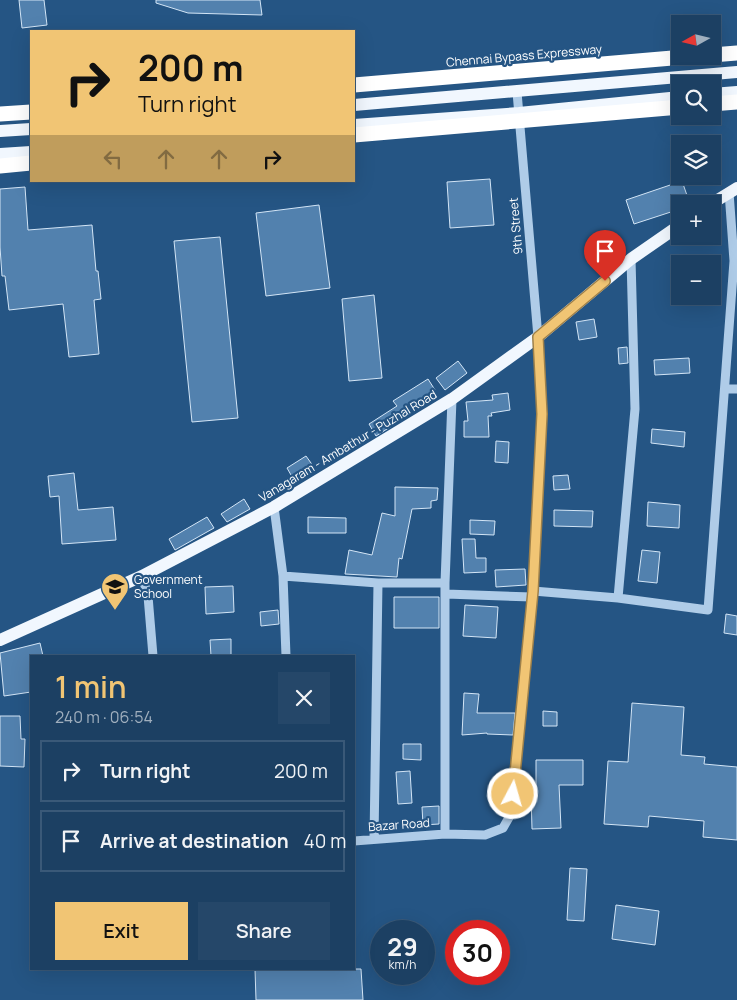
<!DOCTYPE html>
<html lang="en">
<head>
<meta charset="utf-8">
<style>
  body { margin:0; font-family:Manrope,sans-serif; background:#254769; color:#f1f3f6; height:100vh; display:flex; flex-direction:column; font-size:19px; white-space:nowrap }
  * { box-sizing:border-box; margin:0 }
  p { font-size:16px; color:#a0afbe }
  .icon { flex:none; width:28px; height:28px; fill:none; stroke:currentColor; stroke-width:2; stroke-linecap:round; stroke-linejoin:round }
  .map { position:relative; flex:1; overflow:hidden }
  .details { position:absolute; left:30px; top:655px; width:325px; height:315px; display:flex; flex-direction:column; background:#1c4063; border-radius:0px; box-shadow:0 5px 20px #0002,0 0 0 1px #3a5978 }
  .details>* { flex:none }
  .top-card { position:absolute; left:30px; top:30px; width:325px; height:152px; border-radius:0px; box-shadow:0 5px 20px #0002,0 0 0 1px #3a5978; background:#f1c574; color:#111; overflow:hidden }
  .needle { width:32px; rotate:262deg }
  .fabs { position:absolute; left:671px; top:15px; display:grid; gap:10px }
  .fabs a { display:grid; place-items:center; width:50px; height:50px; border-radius:0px; background:#1c4063; box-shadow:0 5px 20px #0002,0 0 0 1px #3a5978; font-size:25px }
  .speed { position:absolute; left:370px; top:920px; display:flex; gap:10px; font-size:25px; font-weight:700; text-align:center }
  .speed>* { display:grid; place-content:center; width:65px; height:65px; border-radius:50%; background:#1c4063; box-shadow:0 5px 20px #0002,0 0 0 1px #3a5978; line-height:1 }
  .speed small { font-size:12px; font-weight:400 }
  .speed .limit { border:8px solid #d22; background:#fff; color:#111 }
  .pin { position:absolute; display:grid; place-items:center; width:42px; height:42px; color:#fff; margin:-51px -21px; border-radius:50% 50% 50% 0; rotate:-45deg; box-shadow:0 0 5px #0007 }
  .pin .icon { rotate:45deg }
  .me { position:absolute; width:55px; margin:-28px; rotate:6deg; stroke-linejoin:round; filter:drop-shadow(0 0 4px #0008) }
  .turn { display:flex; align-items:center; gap:18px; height:105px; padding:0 25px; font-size:22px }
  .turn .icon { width:65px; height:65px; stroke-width:2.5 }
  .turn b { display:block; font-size:35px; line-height:42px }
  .lanes { display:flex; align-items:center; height:48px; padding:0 25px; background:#0003; justify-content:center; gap:25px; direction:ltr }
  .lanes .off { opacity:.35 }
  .round { display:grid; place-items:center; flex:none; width:52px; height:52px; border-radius:0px; background:#254769 }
  .headline { display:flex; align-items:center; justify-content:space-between; height:85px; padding:0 25px }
  h1 { font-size:30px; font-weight:600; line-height:38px; color:#f1c574 }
  .action { display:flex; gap:10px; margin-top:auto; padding:10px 25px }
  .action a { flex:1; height:58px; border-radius:0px; background:#f1c574; color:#111; font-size:20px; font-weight:600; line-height:58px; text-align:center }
  .action a+a { background:#254769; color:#f1f3f6 }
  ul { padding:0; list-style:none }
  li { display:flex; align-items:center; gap:15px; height:62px; margin:0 10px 8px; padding:0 15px; border:2px solid #3a5978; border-radius:0px }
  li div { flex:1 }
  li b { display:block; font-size:19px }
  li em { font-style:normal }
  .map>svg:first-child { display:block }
</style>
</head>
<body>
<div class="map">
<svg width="737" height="1000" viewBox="0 0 737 1000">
  <rect width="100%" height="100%" fill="#255584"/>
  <!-- building -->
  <path fill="#5281ae" stroke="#d3e5f6" d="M19 0H44L47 25 22 28Z
    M156 0H260L262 15 188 13 156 3Z
    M490 179 494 225 450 228 447 182Z
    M682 181 690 204H680V209L634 224 626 200Z
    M25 187 28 230 92 225 96 271H98L101 299 94 300 99 354 69 357 63 304 9 310 5 276H2L0 247V189Z
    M319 205 330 288 266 296 256 213Z
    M220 237 238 418 192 422 174 241Z
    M374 295 382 378 349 381 342 299Z
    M594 319 597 337 579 340 576 322Z
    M627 347 628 363 619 364 618 348Z
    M689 358 690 373 655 375 654 360Z
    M458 361 467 373 445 390 436 378Z
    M428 379 435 390 410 406 412 409 398 422 376 436 369 424 397 406 393 401Z
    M508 393 510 410 491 413 492 416H488L489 437H464V421H468L466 402 493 400 492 395Z
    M652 429 685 432 684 447 651 443Z
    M496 441 509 442 508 463 495 462Z
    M306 456 316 470 295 482 287 468Z
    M74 473 78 510 113 507 116 540 62 544 59 496 50 497 48 476Z
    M568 475 570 489 554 490 553 476Z
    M395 487 438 488 437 500 431 501V508L412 509 402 559 399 558 397 577 345 574 349 550 372 555 382 513 395 516Z
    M244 499 250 509 227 522 221 514Z
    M648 502 680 505 679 528 647 526Z
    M554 510 593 511 592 527 554 526Z
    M207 517 214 528 175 550 169 539Z
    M308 517 346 518V533H308Z
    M470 520 495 521 494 535 470 534Z
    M462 539H475L476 558H486V572L464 573Z
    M642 550 660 552 657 583 638 581Z
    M525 569 526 585 496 587 495 570Z
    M233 586 234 612 206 614 205 587Z
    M394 597H439V628H394Z
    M465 605 498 607 496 638 463 636Z
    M278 610 279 624 261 626 260 612Z
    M726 614 737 616V635L724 633Z
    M231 639V656H211L210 640Z
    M40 643 43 656H31V692L4 696 0 653Z
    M464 693 479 694 477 713H515L513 735 487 734V733L462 735Z
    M632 703 684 707 681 755 705 757 704 764 737 767V840L703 837 704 821 649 816 648 827 604 824 608 761 628 762Z
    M543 711 557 712V726H543Z
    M0 716H20L21 739H25L24 767 0 766Z
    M403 744H421V760L403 759Z
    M536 760H583V785H559L561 828 532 829 531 794H536Z
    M410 771 412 803 398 804 396 772Z
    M439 806V824L423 825 422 807Z
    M570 868 587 869 584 921 567 920Z
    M616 905 659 911 655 945 612 939Z
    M255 969H361L363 1000H256Z"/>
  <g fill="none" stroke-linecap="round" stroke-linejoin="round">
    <!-- minor -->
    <path stroke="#afcce8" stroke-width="9" d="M725 389H737
      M274 507 283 576 286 656
      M142 576 148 596 153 656
      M283 576 378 583H445
      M533 591 618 598 708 610 734 261 729 192
      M446 594 532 597
      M618 598 635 409 631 259
      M445 834V583L452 399
      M374 839 378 583
      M354 841 445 834 485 835 503 828 511 814 533 591 542 414 538 337 517 92"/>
    <!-- major -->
    <path stroke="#f1f7fe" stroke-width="12" d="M712 94 737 92
      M354 105 737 72
      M354 125 519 113 680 97
      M0 131 31 129
      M0 154 31 152
      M711 204 737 188
      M0 640 142 576 274 507 452 399 538 337 631 259 680 225"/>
    <!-- highway -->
    <path stroke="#fff" stroke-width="15" d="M712 55 737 53
      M354 85 696 56
      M712 104 737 102
      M0 114 31 112
      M0 166 31 163"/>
    <!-- highway-bridge -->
    <path stroke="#fff" stroke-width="15" d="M354 135 680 107"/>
  </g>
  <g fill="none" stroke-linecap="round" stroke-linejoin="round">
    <defs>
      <path id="route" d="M513 794 533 591 542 414 538 337 605 281"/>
    </defs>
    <!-- route casing -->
    <use href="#route" stroke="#9d804b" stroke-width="12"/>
    <!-- route -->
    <use href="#route" stroke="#f1c574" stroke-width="9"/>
  </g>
  <!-- icons -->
  <defs>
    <symbol id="school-pin" viewBox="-11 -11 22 30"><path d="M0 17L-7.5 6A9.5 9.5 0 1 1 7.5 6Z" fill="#f1c574" stroke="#255584"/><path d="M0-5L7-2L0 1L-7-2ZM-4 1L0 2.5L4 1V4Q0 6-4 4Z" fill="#111"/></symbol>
  </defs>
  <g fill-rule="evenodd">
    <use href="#school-pin" x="99" y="571" width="32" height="43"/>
  </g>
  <g text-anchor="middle" stroke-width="4.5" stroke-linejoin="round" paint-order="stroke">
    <!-- street labels -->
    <g font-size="12" fill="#fff" stroke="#255584">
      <text transform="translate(524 56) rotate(-5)" y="4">Chennai Bypass Expressway</text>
      <text transform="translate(516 226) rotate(-95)" y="4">9th Street</text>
      <text transform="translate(348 446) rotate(-31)" y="4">Vanagaram - Ambathur - Puzhal Road</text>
      <text transform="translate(399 825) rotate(-4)" y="4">Bazar Road</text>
    </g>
    <!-- poi labels -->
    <g font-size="12" fill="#fff" stroke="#255584" text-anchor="start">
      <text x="134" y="584">Government<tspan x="134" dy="14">School</tspan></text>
    </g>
  </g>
</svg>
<div class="fabs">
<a><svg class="needle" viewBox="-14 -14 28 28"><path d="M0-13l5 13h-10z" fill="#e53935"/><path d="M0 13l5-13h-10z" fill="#a0afbe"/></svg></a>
<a><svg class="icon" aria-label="search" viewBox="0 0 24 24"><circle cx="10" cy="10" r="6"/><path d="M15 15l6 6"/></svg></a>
<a><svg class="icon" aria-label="layers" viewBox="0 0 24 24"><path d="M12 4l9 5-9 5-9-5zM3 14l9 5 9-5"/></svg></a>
<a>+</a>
<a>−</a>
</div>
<div class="speed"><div>29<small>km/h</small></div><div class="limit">30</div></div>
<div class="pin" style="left:605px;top:281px;background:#d93025"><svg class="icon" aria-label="arrive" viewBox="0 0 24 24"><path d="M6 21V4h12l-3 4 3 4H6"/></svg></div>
<svg class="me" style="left:513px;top:794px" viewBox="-20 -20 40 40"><circle r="17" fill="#f1c574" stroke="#fff" stroke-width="3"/><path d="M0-11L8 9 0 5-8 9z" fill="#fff"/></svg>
<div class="top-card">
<div class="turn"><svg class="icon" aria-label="right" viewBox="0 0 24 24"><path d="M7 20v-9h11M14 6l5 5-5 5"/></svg><div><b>200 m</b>Turn right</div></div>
<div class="lanes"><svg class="icon off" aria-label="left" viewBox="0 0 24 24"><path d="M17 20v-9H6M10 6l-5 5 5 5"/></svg><svg class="icon off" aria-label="ahead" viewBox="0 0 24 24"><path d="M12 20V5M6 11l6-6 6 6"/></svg><svg class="icon off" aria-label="ahead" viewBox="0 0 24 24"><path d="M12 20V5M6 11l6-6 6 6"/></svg><svg class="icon" aria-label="right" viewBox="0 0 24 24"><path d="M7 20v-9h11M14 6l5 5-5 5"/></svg></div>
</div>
<section class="details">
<div class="headline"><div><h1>1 min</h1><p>240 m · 06:54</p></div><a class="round"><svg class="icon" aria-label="close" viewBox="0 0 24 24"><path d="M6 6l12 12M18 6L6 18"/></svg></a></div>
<ul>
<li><svg class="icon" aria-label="right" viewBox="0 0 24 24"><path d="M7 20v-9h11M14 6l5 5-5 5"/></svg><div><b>Turn right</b></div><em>200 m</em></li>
<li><svg class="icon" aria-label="arrive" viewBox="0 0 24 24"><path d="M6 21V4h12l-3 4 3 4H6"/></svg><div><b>Arrive at destination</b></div><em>40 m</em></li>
</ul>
<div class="action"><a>Exit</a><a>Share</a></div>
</section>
</div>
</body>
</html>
